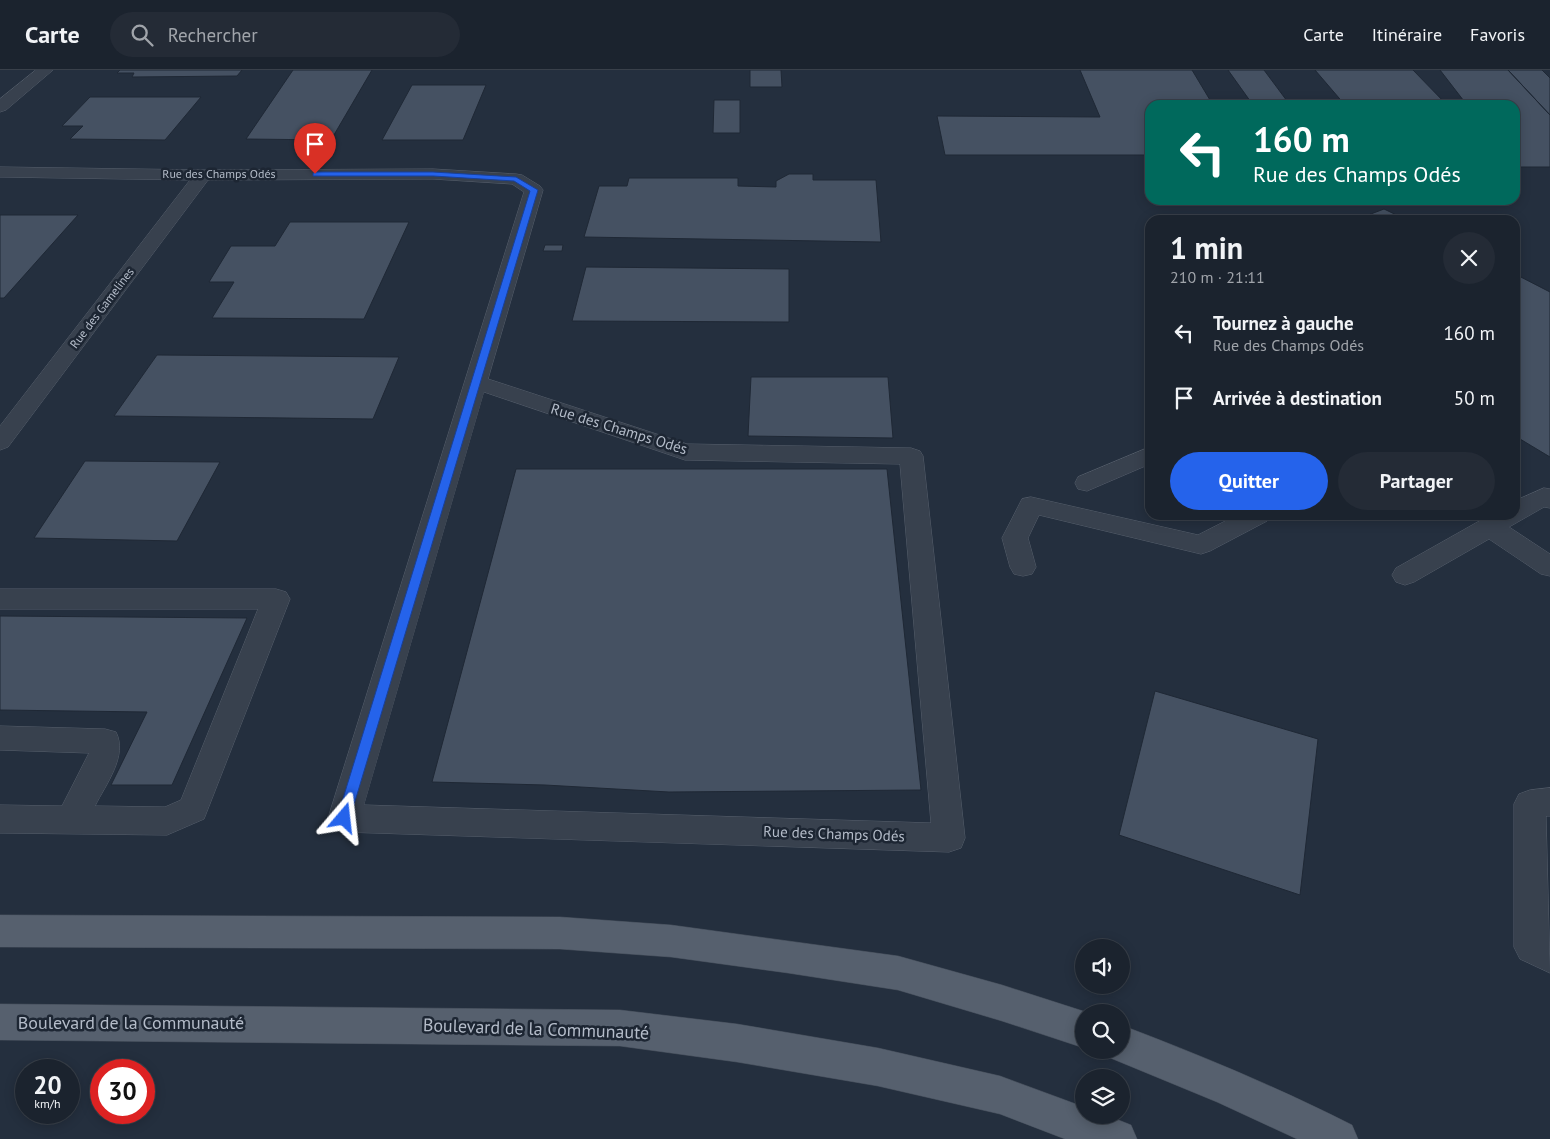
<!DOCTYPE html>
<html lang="fr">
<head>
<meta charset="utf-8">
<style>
  body { margin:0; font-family:"PT Sans",sans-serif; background:#242b36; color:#f1f3f6; height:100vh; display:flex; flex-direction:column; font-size:19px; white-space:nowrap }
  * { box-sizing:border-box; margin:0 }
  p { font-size:16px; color:#a0a4aa }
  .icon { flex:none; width:28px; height:28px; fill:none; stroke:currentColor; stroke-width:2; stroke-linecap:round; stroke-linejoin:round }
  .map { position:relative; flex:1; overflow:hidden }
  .drawer { position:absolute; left:1145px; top:145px; width:375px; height:305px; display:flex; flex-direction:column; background:#1b232e; border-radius:15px; box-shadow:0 2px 12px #0003,0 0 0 1px #39404a }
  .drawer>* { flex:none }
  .hud { position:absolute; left:1145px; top:30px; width:375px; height:105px; border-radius:15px; box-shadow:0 2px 12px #0003,0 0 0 1px #39404a; background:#00695c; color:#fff; overflow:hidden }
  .tools { position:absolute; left:1075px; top:869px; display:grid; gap:10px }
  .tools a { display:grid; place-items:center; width:55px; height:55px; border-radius:50%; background:#1b232e; box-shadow:0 2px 12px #0003,0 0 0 1px #39404a; font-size:25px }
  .speed { position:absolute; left:15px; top:989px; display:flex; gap:10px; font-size:25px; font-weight:700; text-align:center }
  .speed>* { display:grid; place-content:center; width:65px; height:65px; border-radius:50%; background:#1b232e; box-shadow:0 2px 12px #0003,0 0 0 1px #39404a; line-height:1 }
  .speed small { font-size:12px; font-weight:400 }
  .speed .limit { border:8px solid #d22; background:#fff; color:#111 }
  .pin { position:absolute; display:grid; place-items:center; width:42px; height:42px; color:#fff; margin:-51px -21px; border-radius:50% 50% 50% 0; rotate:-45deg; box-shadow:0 0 5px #0007 }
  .pin .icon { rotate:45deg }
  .me { position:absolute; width:55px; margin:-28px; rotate:17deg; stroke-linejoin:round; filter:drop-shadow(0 0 4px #0008) }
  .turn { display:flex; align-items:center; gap:18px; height:105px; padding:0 25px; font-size:22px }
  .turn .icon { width:65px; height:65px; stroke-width:2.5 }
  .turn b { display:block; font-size:35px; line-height:42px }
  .round { display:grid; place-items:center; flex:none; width:52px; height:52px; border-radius:26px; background:#242b36 }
  .summary { display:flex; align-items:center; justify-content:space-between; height:85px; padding:0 25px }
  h1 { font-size:30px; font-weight:700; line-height:38px }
  .primary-button { display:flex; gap:10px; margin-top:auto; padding:10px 25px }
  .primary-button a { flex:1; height:58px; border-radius:30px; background:#2563eb; color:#fff; font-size:20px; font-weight:700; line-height:58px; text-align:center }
  .primary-button a+a { background:#242b36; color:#f1f3f6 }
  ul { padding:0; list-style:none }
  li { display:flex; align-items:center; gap:15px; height:65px; padding:0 25px }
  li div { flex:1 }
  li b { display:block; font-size:19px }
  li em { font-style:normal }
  header { display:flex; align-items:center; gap:30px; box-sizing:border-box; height:70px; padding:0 25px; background:#1b232e; border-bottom:1px solid #39404a }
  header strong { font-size:24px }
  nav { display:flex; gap:28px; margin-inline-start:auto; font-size:18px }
  .search { width:350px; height:45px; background:#242b36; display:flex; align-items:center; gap:12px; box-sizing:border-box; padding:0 18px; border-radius:28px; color:#a0a4aa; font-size:19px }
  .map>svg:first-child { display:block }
</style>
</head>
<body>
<header>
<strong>Carte</strong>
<div class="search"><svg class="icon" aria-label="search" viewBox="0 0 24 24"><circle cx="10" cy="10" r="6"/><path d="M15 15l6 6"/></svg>Rechercher</div>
<nav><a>Carte</a><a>Itinéraire</a><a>Favoris</a></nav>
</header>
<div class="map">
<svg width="1550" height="1069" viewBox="0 0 1550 1069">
  <rect width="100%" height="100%" fill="#242f3e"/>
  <!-- building -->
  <path fill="#455162" stroke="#1f2835" d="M120 0H242L237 6 132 7 134 3H117Z
    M293 0H372L331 70 246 69Z
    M750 0H781L782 17H750Z
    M1080 0H1192L1213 35H1150V85H945L937 46 1100 47Z
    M1228 0H1264L1290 35H1253Z
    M1315 0H1413L1447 35H1345Z
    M1440 0H1508L1550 45V97H1515V35H1467Z
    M1508 0H1542L1550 8V45Z
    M412 15H486L463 70H382Z
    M90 27H201L165 70 70 69 83 56H62Z
    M714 30H740V63H713Z
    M789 104H813V110H876L881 172 584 167 599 116H627L629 108H738V116L776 117V111Z
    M1384 139 1407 150H1355Z
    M0 145H78L4 228H0Z
    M290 152H409L364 249 212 248 234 212H209L231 176H275Z
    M545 175H563L562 181H543Z
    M586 197 789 199V252L572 251Z
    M1515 204 1550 222V387L1515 366Z
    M157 285 399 287 373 349 114 346Z
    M751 307H888L893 368 748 366Z
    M85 391 220 392 177 471 34 468Z
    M516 399H887L921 720 669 722 545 715 432 712Z
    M0 546 247 548 172 715H111L147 642 0 640Z
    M1155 621 1318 669 1300 825 1119 765Z"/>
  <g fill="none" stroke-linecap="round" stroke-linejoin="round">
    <defs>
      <path id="minor" d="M36 0H53L6 40 0 42V29Z
        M0 97 203 100 433 99 516 104 522 105 540 116 543 120 488 309 687 374 911 378 920 381 923 386 965 768 961 778 949 782 344 762 333 758 328 748 524 122 512 114 433 109 208 110 8 377 0 380V356L190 110 0 107ZM484 322 685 390 900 394 931 753 364 735Z
        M1150 377V394L1087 421 1078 419 1075 413 1078 407Z
        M1544 418 1550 419V438L1544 437 1509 457 1550 484V506L1541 504 1489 469 1414 512 1405 515 1396 512 1392 505 1396 498 1490 445H1515V431Z
        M1031 427 1198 465 1237 445H1271L1267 451 1210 481 1201 484 1039 445 1028 468 1036 497 1032 504 1023 506 1014 504 1010 497 1002 468 1022 429Z
        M0 519H276L286 522 290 529 204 749 167 765 0 763V735L62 736 89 683 0 680V656L105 659 116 662C128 686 106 714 95 736L165 737 181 730 258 539H0Z
        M1550 718V746H1546L1550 903 1520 889 1514 877V734L1519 724 1530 720Z"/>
      <path id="major" d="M0 845 560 847 671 855 898 886 1002 915 1086 942H1084V978L1002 951 898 920 788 903 671 887 560 879 0 877Z
        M0 934 620 940 737 954 878 978 1000 1006 1084 1037V1045H1106L1131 1055 1137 1069H1065L1000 1044 878 1016 737 992 620 976 0 970Z
        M1121 955C1200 985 1277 1017 1352 1055L1358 1069H1297L1217 1032 1108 987 1105 980H1121Z"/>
    </defs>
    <!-- minor casing -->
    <use href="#minor" stroke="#565f6c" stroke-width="1"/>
    <!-- major casing -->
    <use href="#major" stroke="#414a57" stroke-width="1"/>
    <!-- minor -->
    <use href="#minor" fill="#38414e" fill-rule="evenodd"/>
    <!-- major -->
    <use href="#major" fill="#56606e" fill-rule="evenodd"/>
  </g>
  <!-- route -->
  <path fill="#2563eb" stroke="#184099" d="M315 102H433L516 107 538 120 350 748 348 752 344 754 339 752 337 748 530 121 514 111 433 106H313V103Z"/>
  <g text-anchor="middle" stroke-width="5" stroke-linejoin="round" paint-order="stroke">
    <!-- far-street labels -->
    <g font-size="12" fill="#b4bcc9" stroke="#1d2633">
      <text x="219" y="108">Rue des Champs Odés</text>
      <text transform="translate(102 238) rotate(-53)" y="4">Rue des Gamelines</text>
    </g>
    <!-- street labels -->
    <g font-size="15" fill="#b4bcc9" stroke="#1d2633">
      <text transform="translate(619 359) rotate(17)" y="5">Rue des Champs Odés</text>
      <text transform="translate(834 764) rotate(2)" y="5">Rue des Champs Odés</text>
    </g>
    <!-- near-street labels -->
    <g font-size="18" fill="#b4bcc9" stroke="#1d2633">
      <text x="131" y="959">Boulevard de la Communauté</text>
      <text transform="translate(536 959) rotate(2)" y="6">Boulevard de la Communauté</text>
    </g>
  </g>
</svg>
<div class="tools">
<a><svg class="icon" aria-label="sound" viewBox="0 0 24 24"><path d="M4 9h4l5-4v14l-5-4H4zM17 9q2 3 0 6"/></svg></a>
<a><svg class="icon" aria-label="search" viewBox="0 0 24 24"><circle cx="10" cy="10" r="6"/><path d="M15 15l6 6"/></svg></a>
<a><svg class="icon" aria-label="layers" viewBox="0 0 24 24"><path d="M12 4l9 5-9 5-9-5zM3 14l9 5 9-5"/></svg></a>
</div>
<div class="speed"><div>20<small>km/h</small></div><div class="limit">30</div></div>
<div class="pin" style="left:315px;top:104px;background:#d93025"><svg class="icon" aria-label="arrive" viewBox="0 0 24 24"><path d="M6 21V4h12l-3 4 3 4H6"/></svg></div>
<svg class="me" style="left:344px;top:748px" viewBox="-20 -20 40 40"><path d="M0-17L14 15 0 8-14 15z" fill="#2563eb" stroke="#fff" stroke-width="4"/></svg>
<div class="hud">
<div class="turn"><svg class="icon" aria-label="left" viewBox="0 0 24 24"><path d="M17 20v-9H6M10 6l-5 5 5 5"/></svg><div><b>160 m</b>Rue des Champs Odés</div></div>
</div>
<section class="drawer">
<div class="summary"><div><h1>1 min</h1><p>210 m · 21:11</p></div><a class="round"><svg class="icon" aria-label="close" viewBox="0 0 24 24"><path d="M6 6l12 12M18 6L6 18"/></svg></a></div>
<ul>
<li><svg class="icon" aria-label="left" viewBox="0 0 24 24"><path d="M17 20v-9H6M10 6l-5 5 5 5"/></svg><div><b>Tournez à gauche</b><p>Rue des Champs Odés</p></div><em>160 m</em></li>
<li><svg class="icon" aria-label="arrive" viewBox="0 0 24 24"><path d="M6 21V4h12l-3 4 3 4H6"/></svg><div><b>Arrivée à destination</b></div><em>50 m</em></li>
</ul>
<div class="primary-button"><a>Quitter</a><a>Partager</a></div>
</section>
</div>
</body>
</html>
